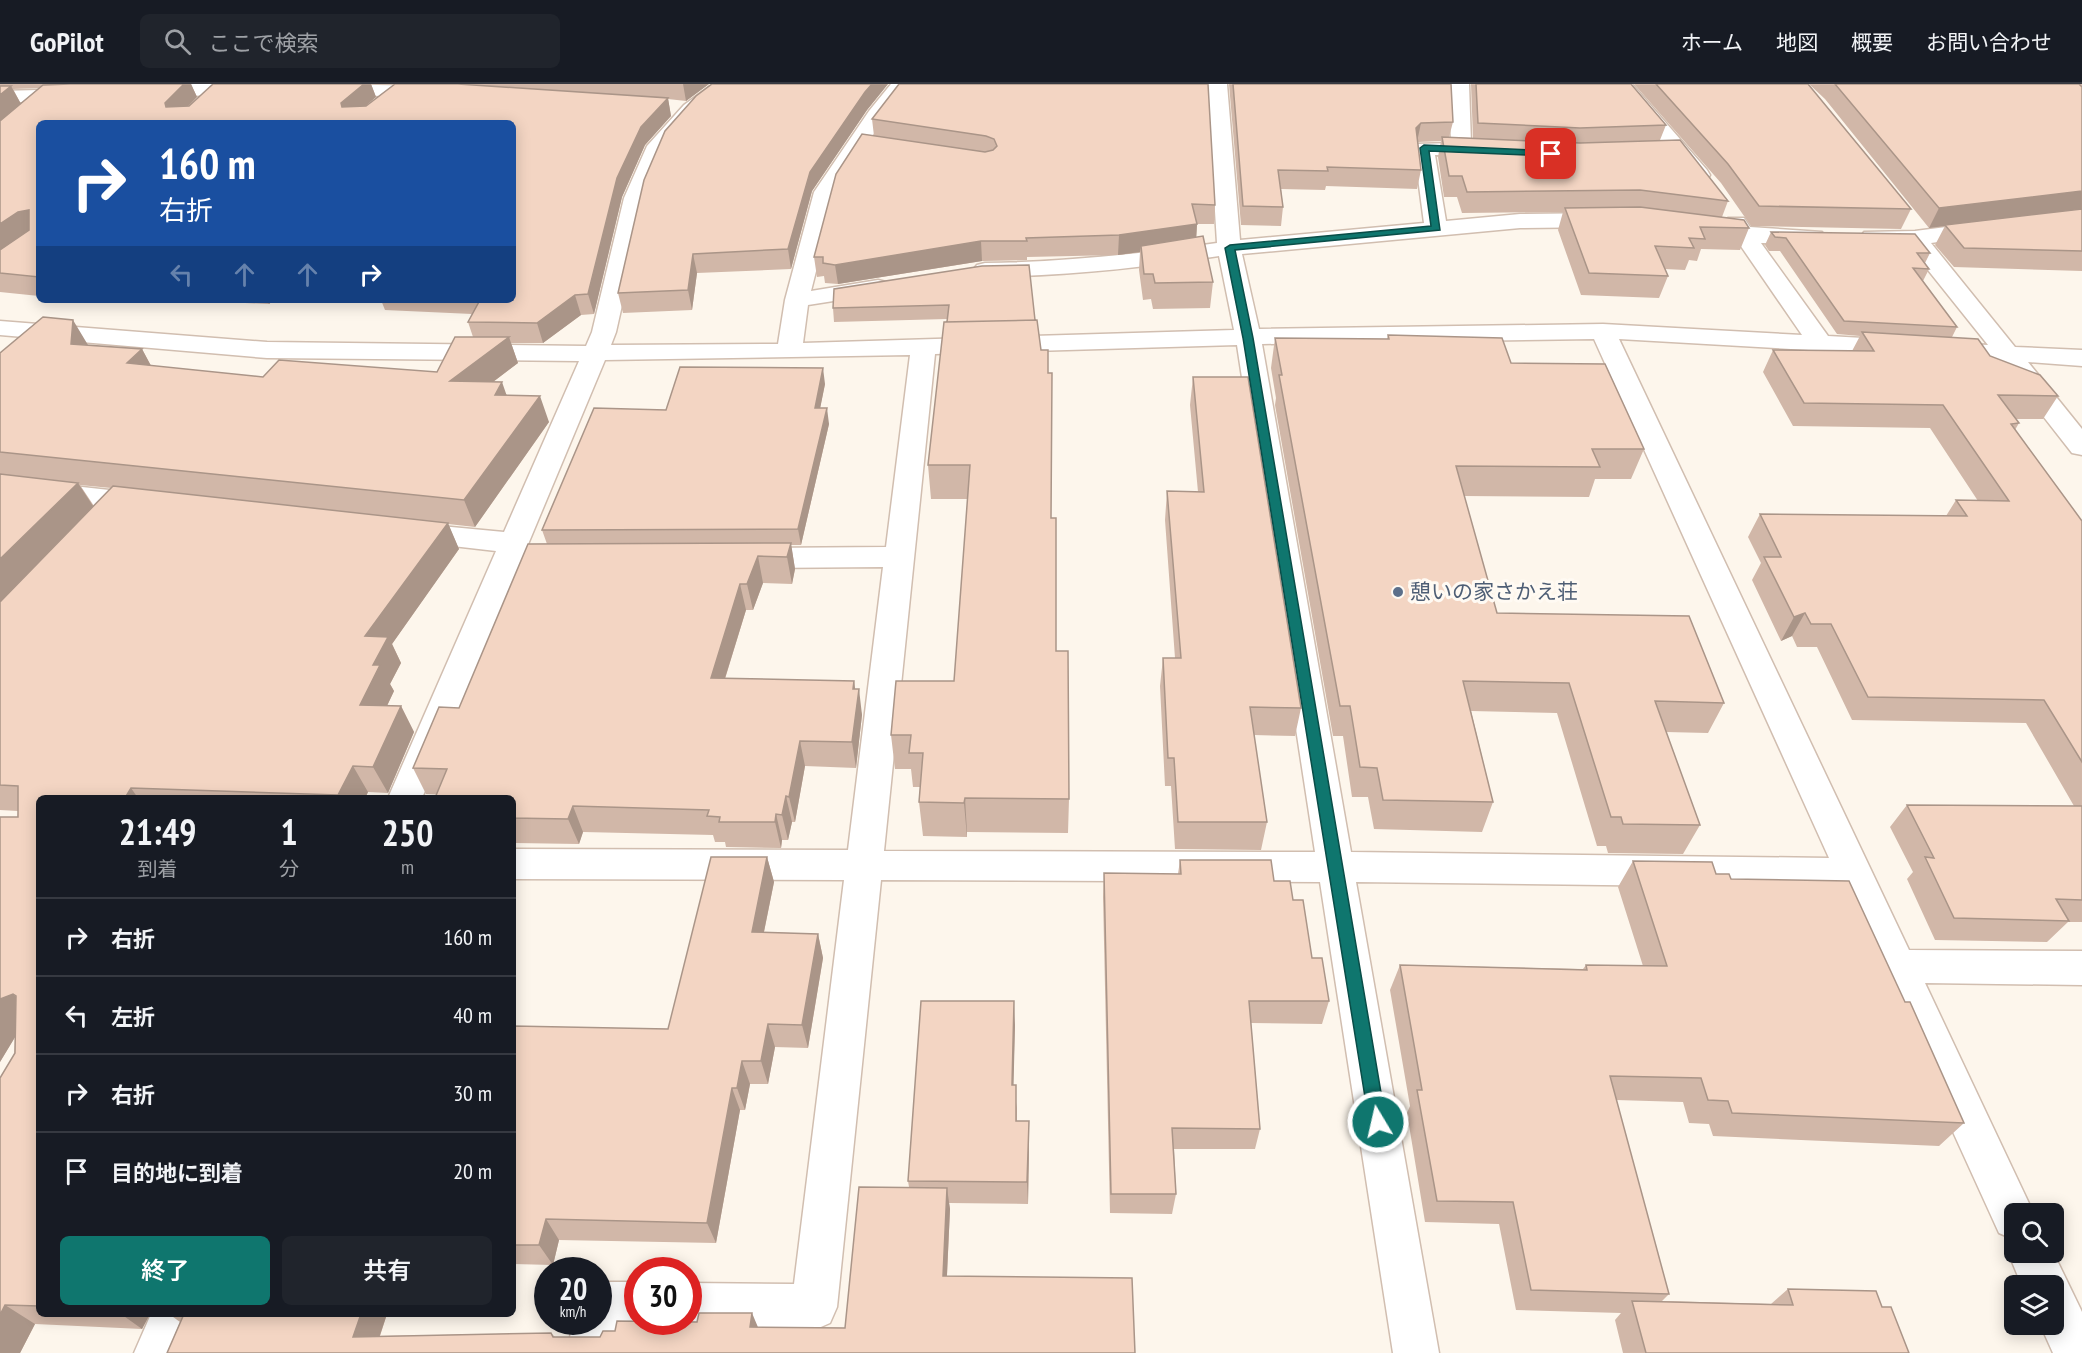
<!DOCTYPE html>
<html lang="ja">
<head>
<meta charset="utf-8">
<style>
  body { margin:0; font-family:"PT Sans Narrow","Noto Sans JP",sans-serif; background:#20242c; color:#f1f3f6; height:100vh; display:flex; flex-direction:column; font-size:22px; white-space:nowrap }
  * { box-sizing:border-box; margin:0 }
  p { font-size:20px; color:#9ea1a6 }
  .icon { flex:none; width:33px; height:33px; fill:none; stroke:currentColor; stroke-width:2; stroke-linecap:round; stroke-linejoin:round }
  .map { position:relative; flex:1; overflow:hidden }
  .drawer { position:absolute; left:36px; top:711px; width:480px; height:522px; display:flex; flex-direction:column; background:#171b24; border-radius:9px; box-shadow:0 3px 15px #0003 }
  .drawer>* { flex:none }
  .guide { position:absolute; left:36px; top:36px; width:480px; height:183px; border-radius:9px; box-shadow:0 3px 15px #0003; background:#1a4fa0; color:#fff; overflow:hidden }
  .fabs { position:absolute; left:2004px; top:1119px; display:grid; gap:12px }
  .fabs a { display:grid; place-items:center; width:60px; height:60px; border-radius:9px; background:#171b24; box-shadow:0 3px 15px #0003; font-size:30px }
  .speed { position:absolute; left:534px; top:1173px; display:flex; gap:12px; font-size:30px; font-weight:700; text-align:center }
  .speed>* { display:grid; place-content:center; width:78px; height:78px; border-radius:50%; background:#171b24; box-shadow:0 3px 15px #0003; line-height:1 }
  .speed small { font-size:15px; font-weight:400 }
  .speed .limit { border:9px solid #d22; background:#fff; color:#111 }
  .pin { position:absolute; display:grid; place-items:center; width:51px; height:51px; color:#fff; margin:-26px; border-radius:12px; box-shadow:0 3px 9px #0006 }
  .me { position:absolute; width:66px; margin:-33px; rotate:351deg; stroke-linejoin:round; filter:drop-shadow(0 0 4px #0008) }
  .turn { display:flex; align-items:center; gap:21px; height:126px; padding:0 24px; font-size:27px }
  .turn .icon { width:78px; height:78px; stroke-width:2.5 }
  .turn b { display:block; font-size:42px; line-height:51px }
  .lanes { display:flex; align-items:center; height:57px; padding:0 24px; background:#0003; justify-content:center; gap:30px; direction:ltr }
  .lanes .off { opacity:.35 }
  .eta { display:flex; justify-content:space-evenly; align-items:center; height:102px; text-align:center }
  .eta b { font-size:36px; font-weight:600; line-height:42px }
  .primary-button { display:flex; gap:12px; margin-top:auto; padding:12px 24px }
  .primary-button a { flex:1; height:69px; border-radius:9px; background:#0f766e; color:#fff; font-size:24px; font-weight:600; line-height:69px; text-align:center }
  .primary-button a+a { background:#20242c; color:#f1f3f6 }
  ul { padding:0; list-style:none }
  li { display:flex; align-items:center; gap:18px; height:78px; padding:0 24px; border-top:2px solid #363941 }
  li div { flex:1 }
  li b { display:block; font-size:22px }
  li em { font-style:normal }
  header { display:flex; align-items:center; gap:36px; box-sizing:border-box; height:84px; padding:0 30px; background:#171b24; border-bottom:2px solid #363941 }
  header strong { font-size:28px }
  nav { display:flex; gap:33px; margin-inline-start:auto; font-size:21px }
  .search { width:420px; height:54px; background:#20242c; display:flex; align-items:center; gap:15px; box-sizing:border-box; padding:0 21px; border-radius:9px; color:#9ea1a6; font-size:22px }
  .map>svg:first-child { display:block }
</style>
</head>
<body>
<header>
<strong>GoPilot</strong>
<div class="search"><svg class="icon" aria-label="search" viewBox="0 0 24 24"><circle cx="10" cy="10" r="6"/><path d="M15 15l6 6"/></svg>ここで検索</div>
<nav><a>ホーム</a><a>地図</a><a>概要</a><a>お問い合わせ</a></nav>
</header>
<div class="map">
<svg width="2082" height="1269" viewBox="0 0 2082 1269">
  <rect width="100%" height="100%" fill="#fdf6ec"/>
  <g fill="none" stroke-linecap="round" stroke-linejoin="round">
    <defs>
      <path id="minor" d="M194 0H261L263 3 253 9 149 14 139 8 149 2Z
        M322 0 433 2 443 8 433 14 329 10 322 8 319 4Z
        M713 0H735L698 29 667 64 646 114 616 248 611 261 778 260 785 216 814 108 869 27 891 0H911L884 34 836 108 811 207 878 196 886 198 890 203 886 208 878 210 808 221 803 259 1234 246 1219 172C1141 184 1064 192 985 193L977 191 973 186 977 181 985 179C1064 178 1139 170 1217 159L1207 0H1227L1240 156 1424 139 1414 64 1417 60 1451 59 1449 0H1469L1471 59 1491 62 1494 66 1491 70 1484 72 1435 71 1446 137 1520 130 1606 129 1614 131 1617 136 1614 141 1606 143 1520 144 1242 170 1259 245 1603 240 1802 251 1736 155 1694 148 1691 143 1694 138 1702 136 1725 140 1728 134H1744L1750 143 1822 148 1825 153 1822 158 1814 160 1761 159 1828 252 1988 261 1908 161 1864 158 1861 153 1864 148 1915 147 1985 138 1993 140 1996 145 1993 150 1931 159 2015 263 2082 266V282L2028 278 2082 345V371L2072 369 2000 277 1619 255 1909 866 2082 867V901L1925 899 2034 1130H2014V1168H2053L2082 1228V1269H2053L2040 1240H2054V1202H2022L2008 1168 2013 1155 1999 1149 1842 804 1356 798 1439 1269H1393L1320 798 881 796 837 1223 830 1239 814 1246 688 1245 672 1238H688V1199L794 1200 844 796 513 795V765L848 766 883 483 748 484 738 481 733 474 738 467 748 464 886 463 910 271 605 276 422 714H388L496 467 409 457 399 455 395 448 399 441 409 439 504 448 579 277 267 274 0 251V237L267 258 586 262 592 248 624 114 647 62 684 21ZM1594 255 1829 774 1351 768 1262 260ZM1237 261 1315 768 884 767 935 270Z
        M1612 0H1632L1707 86 1710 91 1707 96H1691Z
        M76 5 83 7 86 11 83 15 0 19V7Z
        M0 394 146 410 156 413 160 419 156 425 146 428 0 412Z
        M598 1198H638V1238H653L638 1244H618L613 1269H567L573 1238H598Z
        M151 1230H197L181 1269H134Z"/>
    </defs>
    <!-- minor casing -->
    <use href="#minor" stroke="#d1beb0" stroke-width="3"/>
    <!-- minor -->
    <use href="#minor" fill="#fff" fill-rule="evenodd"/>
  </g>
  <!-- wall -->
  <path fill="#d1b7a8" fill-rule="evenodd" d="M0 0H191L197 13 189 22 213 0H371L376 13 365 22 395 0H709L686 17 668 15 671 32 645 61 622 113 594 230 581 231 543 259H511L518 279 493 298 507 311 549 338 475 443 448 440 459 465 392 560 401 579 390 600 394 607 387 622H401L414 648 388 709 368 708 365 714H39V1230H150L142 1245 35 1240 20 1269H0L15 953 0 978 18 727 0 726V269L88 261 142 265 151 282 263 293 437 288 473 253 468 238 472 230 385 226 381 216H513V39H39V212L0 208ZM40 4 21 20 13 5ZM80 401 111 404 94 422Z
    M712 0H888L867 26 812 107 791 185 697 189 692 226 623 229 618 209Z
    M899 0 1215 121 1214 140H1197L1196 153 1213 198 1210 224 1153 225 1151 215 1143 216 1139 186 1140 168 1118 171 1027 173V176L982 177 838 200 825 199 824 192 817 193 814 173 874 52 872 35Z
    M1229 0H1451L1453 38 1449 53 1473 54 1471 0H1631L1666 41 1660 56 1728 117 1722 133 1749 144 1740 166 1701 165 1697 177 1689 176 1685 186 1665 185 1668 192 1659 214 1581 211 1558 146 1563 128 1462 129 1457 113H1444L1438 73 1441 57 1418 58 1421 86 1417 105 1326 102 1325 106 1281 105 1283 123 1281 142 1241 141Z
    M1634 0H1808L1911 125 1901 145 1751 142 1721 99Z
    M1809 0H2082V187L1954 183 1935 161 1945 142 1929 144 1825 15Z
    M1771 148 1930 169 1925 179 1929 185 1923 197 1957 243 1952 253 1990 272 2058 312 2043 335H2016L2019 339 2015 346 2082 437V838H2068L2047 858 1935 856 1907 795 1913 788 1890 743 1907 721 2074 722 2026 639 1852 636 1817 563H1797L1792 552 1781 557 1752 496 1761 479 1748 453 1760 430 1946 432 1956 416 1978 417 1930 344 1793 342 1763 288 1773 266 1852 267 1860 252 1837 250 1780 167H1769L1765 161Z
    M982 182 1035 236 1041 266 1048 289 1051 434 1056 567 1069 715 1068 749 967 748V753L923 752 919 718 920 703H913L911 685H895L891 651 954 597 968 415H931L928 381 947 235 834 238 833 224Z
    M180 216H274L269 220Z
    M1388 251 1511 279 1644 365 1631 395H1595L1589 413 1464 412 1497 529 1724 619 1708 649 1666 648 1700 741 1683 770 1608 769 1606 762H1597L1557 629 1471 627 1493 718 1482 748 1374 745 1368 713H1352L1343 652H1333L1275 321 1276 314 1271 284 1275 254 1387 255Z
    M1193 293 1301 624 1295 652 1254 651 1267 738 1261 766 1175 765 1171 702H1165L1160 602 1163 574H1175L1165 436 1167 407 1198 408 1190 321Z
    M825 300 820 324 829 340 801 461H791L795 485 792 500 763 499 753 526H746L725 595 854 597 855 605 862 631 856 684 805 682 795 738H792L788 756H782L781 764 726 763 725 758H715L713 751 583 748 579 760 515 759 513 762V714L426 710 413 684 459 624 547 460 542 446 666 326Z
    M767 773 774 798 764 848 818 850 823 874 808 964 775 963 768 1000H750L745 1026H740L716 1159 559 1156 553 1181 513 1180V942L668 945Z
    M1180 776 1274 797 1293 816 1312 874 1329 917 1322 940 1251 939 1260 1045 1255 1065H1174L1176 1110 1172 1130 1110 1129 1103 813 1104 789 1178 790Z
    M1633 777 1716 790 1731 795 1905 918 1964 1039 1939 1062 1713 1052 1709 1040 1689 1039 1683 1018 1616 1016 1669 1210 1662 1217 1771 1220 1788 1205 1882 1223 1909 1269H1623L1615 1236 1621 1229 1516 1226 1499 1140 1425 1138 1407 1029 1410 1022 1390 906 1400 881 1583 885 1586 881 1643 882 1618 803Z
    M1015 941 1013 1001 1017 1024V1037L1029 1060 1028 1120 949 1119 950 1125 947 1192 1135 1269H167L180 1238 169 1230H387L380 1252 551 1249 555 1253H600L758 1243 845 1244 909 1103 908 1097Z"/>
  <!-- shaded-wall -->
  <path fill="#aa9588" d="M184 0H191L197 13 173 37 165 19Z
    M364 0H371L376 13 348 37 341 19Z
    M683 0H709L686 17Z
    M872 0H888L867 26 812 107 791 185 788 165 810 88 865 8Z
    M11 2 21 20 0 38V11Z
    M668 14 671 32 645 61 622 113 594 230 588 210 617 94 641 43Z
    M1421 39 1417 58 1416 44Z
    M2082 107V125L1929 144 1939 124Z
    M29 126 39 143 0 167V140L18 128Z
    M1197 140 1196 160 1141 162 1140 168 1118 171 1119 151Z
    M981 157 982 177 838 200 835 181Z
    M693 170 697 189 692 226 688 206Z
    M575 211 581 231 543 259 537 239Z
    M267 216H274L269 220Z
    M73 236 88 261 71 260Z
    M509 253 518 279 460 323 450 297Z
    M142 265 156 291 127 279Z
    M823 284 825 300 817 340 815 324Z
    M502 298 511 324 495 311Z
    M540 312 549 338 475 443 464 416Z
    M827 324 829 340 801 461 798 445Z
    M78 399 95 425 0 521V475Z
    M448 439 459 465 392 560 401 579 390 600 394 607 375 647 360 621 373 581 365 552Z
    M791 459 795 485 792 500 787 473Z
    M758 472 763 499 753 526 747 500Z
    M740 500 746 526 717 620 711 594Z
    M1805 529 1792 552 1781 557 1794 533Z
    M854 597 857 618 859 605 862 631 856 684 852 658 853 605Z
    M401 622 414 648 388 709 373 683Z
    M800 657 805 682 795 738 789 713Z
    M353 682 368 708 365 714H340L338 711Z
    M131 704 138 714H125Z
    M786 712 792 738 788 756 782 731Z
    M965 714 967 748V753L964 719Z
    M573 722 583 748 579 760 568 735Z
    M776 730 782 756 781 764 775 738Z
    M767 773 774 798 759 872 752 848Z
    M818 850 823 874 808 964 802 941Z
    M13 910 38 934 23 940 0 978V915Z
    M1014 917 1015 941 1013 1024 1012 1001Z
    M768 940 775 963 768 1000 761 977Z
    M742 977 750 1000 745 1026 737 1004Z
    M732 1004 740 1026 716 1159 707 1139Z
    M1029 1037V1060L1028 1120 1027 1098Z
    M947 1104 950 1125 946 1211 943 1192Z
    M546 1135 559 1156 553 1181 539 1161Z
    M5 1221 35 1240 20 1269H0V1231Z
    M752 1229 760 1248 750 1243Z
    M121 1230H150L142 1245Z
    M361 1230H387L374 1269 353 1253Z"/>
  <!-- building -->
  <path fill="#f3d5c3" stroke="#aa9588" stroke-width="1.5" d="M70 0H184L165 19 166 23 189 22 213 0H364L341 19 342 23 366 22 395 0H458L668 14 641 43 617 94 588 210 575 211 537 239 468 238 480 216H513V39H39V193L0 189V166L29 146V126L18 128 0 140V37L43 1Z
    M712 0H872L865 8 810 88 788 165 693 170 688 206 618 209 644 96 665 47 696 12Z
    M899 0H1208L1215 121 1192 120 1197 140 1119 151 1026 154 1027 157H981L835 181 823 179V173H814L836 90 862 50 985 68 993 66 997 62 994 55 986 52 872 35Z
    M1233 0H1451L1453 38 1421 39 1416 44 1421 86 1327 83 1328 87 1278 86 1283 123 1243 122Z
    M1476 0H1631L1666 41 1580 44 1478 39Z
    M1656 0H1808L1911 125 1759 122 1728 80Z
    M1835 0H2079L2082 3V107L1939 124Z
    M0 2H11L0 11Z
    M1442 53 1580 59 1680 56 1728 117 1640 106 1467 108 1462 92H1449Z
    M1640 123 1744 136 1749 144 1700 143 1705 155 1689 154 1694 164 1655 162 1668 192 1589 189 1565 124Z
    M2082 125V167L1964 164 1945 141Z
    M1771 148 1915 150 1930 169H1917L1929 185 1913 184 1957 243 1844 237 1786 154 1775 153Z
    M1203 152 1213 198 1155 199 1153 190H1144L1141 162Z
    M1029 181 1035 236 947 238 949 221 833 224 834 205 982 182Z
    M43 233 73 236 71 260 142 265 127 279 263 293 279 276 437 288 455 253H509L450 297 502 298 495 311 540 312 464 416 0 368V269Z
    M1037 236 1041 266H1048V289H1052L1051 434H1056V567H1068L1069 715 965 714 964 719 919 718 923 669H909L911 651H891L896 597H954L970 381H928L944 238Z
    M1862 248 1978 255 1990 272 2040 291 2058 312 1998 311 2019 339 2011 340 2082 437V678L2044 616 1868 613 1831 540H1811L1805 529 1794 533 1764 473H1781L1760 430 1967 432 1956 416 2009 417 1943 321 1804 319 1773 266 1874 267Z
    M1388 251 1502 254 1511 279 1605 280 1644 365H1592L1600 383 1456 382 1497 529 1689 532 1724 619 1655 617 1700 741 1623 740 1621 733H1611L1569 599 1463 597 1493 718 1383 716 1377 684 1360 683 1350 622H1340L1279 291H1282L1275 254 1389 255Z
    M680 283 823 284 815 324H827L798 445 542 446 594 324 666 326Z
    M1193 293H1248L1301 624 1250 623 1267 738H1178L1174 674H1168L1163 574H1181L1167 407 1204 408Z
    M0 390 78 399 0 475Z
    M113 402 448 439 365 552 388 553 373 581H380L360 621 401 622 373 683 353 682 338 711 131 704 125 714H39V1222L5 1221 0 1231V994L15 969 16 912 13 910 0 915V733H18V702L0 701V518Z
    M791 459 787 473 758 472 747 500H740L711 594 854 597 853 605H859L852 658 800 657 789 713 786 712 782 731 776 730 775 738H719L720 733 707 732 709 726 573 722 568 735 513 734V714H435L447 685 413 684 439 623 459 624 528 460Z
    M1907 721 2082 722V816L2056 815 2069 837 1954 834 1925 773 1934 774Z
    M711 773H767L752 848 818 850 802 941 768 940 761 977H742L737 1004H732L707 1139 546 1135 539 1161H513V942L668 945Z
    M1180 776H1271L1274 797H1290L1293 816H1303L1312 874H1322L1329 917H1249L1260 1045 1172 1044 1176 1110H1111L1104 789 1181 790Z
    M1633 777 1712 778 1716 790H1729L1731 795 1849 797 1905 918H1910L1964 1039 1732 1029 1728 1017 1708 1016 1701 994 1610 992 1669 1210 1531 1206 1513 1118 1437 1117 1417 1006H1422L1400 881 1587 886 1586 881 1667 882Z
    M921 917H1014L1012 1001H1016V1037H1029L1027 1098 908 1097Z
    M859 1103 947 1104 943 1192 1132 1194 1135 1269H167L184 1230H361L353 1253 551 1249 553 1253H600L603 1247H615L617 1237 697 1238 699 1229H752L750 1243 845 1244Z
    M1788 1205 1876 1207 1882 1223H1891L1909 1269H1646L1632 1217 1793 1221Z"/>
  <!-- route -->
  <path fill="#0f766e" stroke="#0a4d48" stroke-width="1.5" d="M1424 61 1551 67 1556 70 1551 72 1429 67 1440 146 1235 166 1253 254 1386 1038 1384 1043 1378 1046 1372 1043 1369 1038 1243 254 1225 164 1230 161 1431 142 1420 64Z"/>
  <!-- markers -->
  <circle fill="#5c6f8a" stroke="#fffaf3" stroke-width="2" cx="1398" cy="508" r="6"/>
  <g text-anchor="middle" stroke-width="6" stroke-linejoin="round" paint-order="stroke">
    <!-- service labels -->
    <g font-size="21" fill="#4e5e75" stroke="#fffaf3" text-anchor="start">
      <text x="1410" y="515">憩いの家さかえ荘</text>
    </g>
  </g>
</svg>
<div class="fabs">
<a><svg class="icon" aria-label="search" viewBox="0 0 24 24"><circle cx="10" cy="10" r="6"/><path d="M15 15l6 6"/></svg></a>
<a><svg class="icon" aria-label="layers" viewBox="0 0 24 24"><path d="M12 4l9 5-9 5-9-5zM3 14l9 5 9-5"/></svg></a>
</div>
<div class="speed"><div>20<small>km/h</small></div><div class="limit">30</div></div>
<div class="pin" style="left:1551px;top:70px;background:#d93025"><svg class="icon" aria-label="arrive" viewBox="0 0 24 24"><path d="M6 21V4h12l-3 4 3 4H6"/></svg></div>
<svg class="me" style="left:1378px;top:1038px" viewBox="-20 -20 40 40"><circle r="17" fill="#0f766e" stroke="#fff" stroke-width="3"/><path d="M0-11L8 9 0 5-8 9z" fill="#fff"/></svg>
<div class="guide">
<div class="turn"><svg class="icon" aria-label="right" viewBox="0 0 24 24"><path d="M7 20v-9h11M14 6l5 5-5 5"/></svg><div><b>160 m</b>右折</div></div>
<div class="lanes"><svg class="icon off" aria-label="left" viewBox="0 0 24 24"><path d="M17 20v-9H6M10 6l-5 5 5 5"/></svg><svg class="icon off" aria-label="ahead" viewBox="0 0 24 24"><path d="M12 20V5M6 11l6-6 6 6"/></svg><svg class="icon off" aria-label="ahead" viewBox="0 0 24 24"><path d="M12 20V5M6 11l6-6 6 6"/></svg><svg class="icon" aria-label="right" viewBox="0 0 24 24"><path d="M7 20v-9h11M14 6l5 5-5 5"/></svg></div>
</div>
<section class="drawer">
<div class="eta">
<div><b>21:49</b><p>到着</p></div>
<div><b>1</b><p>分</p></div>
<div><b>250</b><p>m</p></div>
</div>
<ul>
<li><svg class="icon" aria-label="right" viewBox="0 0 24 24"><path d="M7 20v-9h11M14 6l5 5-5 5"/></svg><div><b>右折</b></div><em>160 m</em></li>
<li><svg class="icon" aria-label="left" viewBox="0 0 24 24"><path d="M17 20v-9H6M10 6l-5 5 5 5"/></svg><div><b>左折</b></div><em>40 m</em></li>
<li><svg class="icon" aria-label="right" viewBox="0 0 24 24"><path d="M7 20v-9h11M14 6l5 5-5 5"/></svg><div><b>右折</b></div><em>30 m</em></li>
<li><svg class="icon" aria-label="arrive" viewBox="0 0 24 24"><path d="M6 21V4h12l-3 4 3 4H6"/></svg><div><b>目的地に到着</b></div><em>20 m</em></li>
</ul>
<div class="primary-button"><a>終了</a><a>共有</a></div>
</section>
</div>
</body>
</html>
